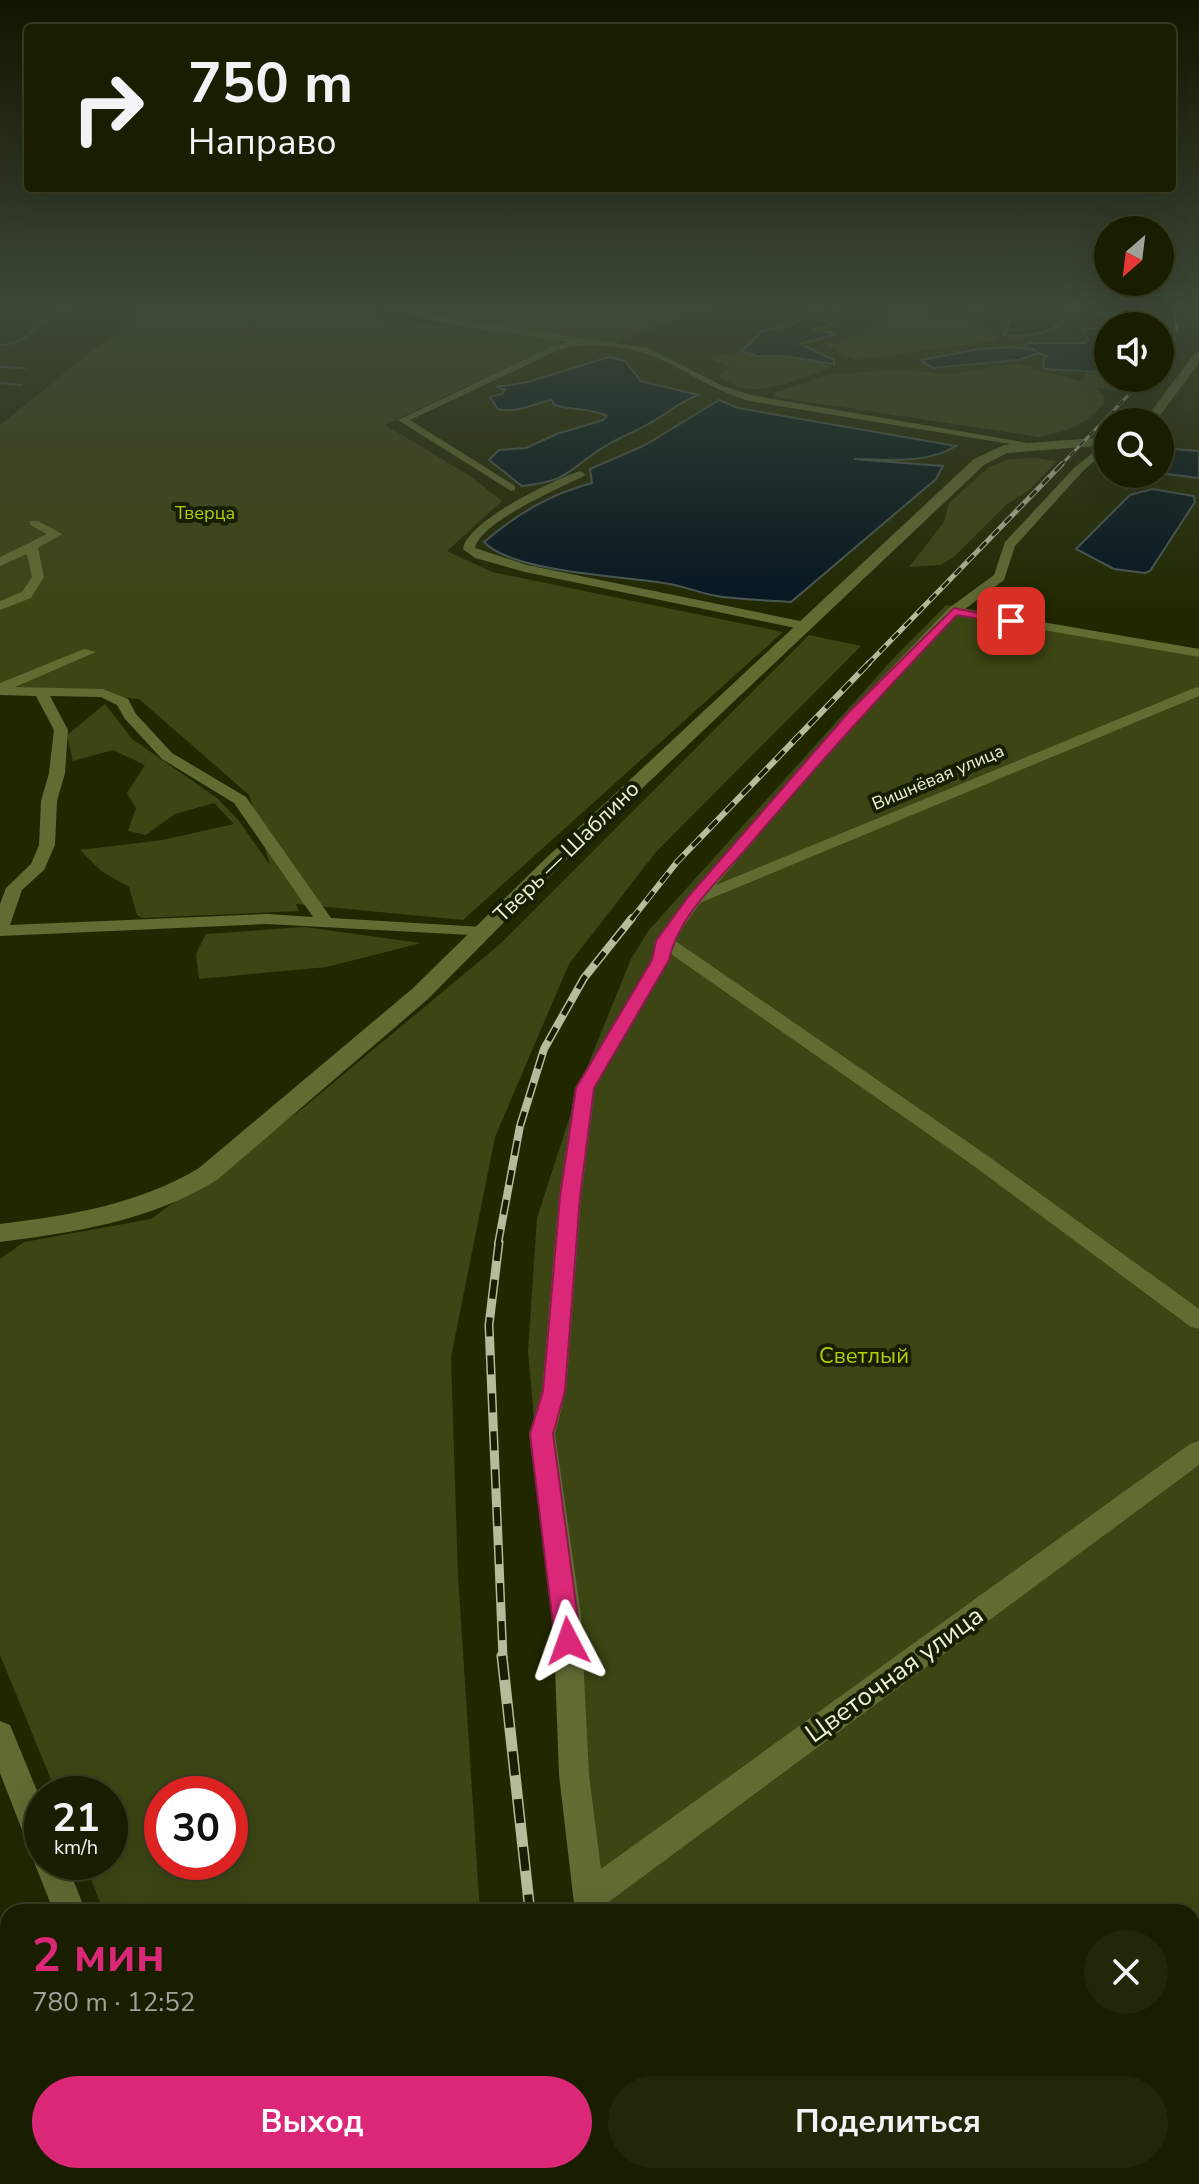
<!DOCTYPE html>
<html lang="ru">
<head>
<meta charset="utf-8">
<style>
  body { margin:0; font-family:"Nunito Sans",sans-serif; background:#22270a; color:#f1f3f6; height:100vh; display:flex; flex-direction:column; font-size:30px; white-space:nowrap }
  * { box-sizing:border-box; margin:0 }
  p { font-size:26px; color:#9fa299 }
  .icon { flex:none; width:44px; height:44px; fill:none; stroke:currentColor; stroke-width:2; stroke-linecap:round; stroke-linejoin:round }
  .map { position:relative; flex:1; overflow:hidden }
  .details { position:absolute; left:0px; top:1904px; width:1200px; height:280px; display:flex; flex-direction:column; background:#191e00; border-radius:24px 24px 0 0; box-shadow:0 8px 32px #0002,0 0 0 2px #373c22 }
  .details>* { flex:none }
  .guide { position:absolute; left:24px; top:24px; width:1152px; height:168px; border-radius:8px; box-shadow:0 8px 32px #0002,0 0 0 2px #373c22; background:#191e00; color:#f1f3f6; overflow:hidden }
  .needle { width:52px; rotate:208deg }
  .tools { position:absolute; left:1094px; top:216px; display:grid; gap:16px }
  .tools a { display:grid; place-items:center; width:80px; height:80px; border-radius:50%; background:#191e00; box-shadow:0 8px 32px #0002,0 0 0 2px #373c22; font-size:40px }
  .speed { position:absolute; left:24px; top:1776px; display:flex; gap:16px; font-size:40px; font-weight:700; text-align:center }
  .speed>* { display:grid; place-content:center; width:104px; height:104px; border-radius:50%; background:#191e00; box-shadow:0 8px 32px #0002,0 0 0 2px #373c22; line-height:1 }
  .speed small { font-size:20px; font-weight:400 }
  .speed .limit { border:12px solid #d22; background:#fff; color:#111 }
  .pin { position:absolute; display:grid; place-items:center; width:68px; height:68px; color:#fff; margin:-34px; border-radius:16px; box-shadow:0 4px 12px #0006 }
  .me { position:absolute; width:88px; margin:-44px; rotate:356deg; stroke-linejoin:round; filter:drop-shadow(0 0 6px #0008) }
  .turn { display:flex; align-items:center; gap:28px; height:168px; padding:0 32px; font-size:36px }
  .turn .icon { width:104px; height:104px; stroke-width:2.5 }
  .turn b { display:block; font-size:56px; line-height:68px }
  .round { display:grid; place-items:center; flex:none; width:84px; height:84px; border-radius:42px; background:#22270a }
  .overview { display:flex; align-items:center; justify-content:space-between; height:136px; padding:0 32px }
  h1 { font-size:48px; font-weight:700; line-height:60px; color:#db2777 }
  .cta { display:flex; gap:16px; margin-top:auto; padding:16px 32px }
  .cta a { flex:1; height:92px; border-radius:48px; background:#db2777; color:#fff; font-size:32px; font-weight:700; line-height:92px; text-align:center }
  .cta a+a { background:#22270a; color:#f1f3f6 }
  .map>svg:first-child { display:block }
</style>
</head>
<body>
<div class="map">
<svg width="1199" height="2184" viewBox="0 0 1199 2184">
  <rect width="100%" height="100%" fill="#212800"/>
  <!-- green -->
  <path fill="#3c4513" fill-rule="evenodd" d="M145 308H364L389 320 557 340 381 308H710L610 344 562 341 385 425 470 476 502 501 447 551 492 572 783 632 463 920 296 904 299 911 142 918 137 915 129 887 101 871 80 850 163 840 234 824 214 803 175 814 146 835 128 831 136 808 127 793 145 765 113 750 73 761 67 735 105 704 132 739 217 798 239 821 270 865 249 795 139 699 0 685V425Z
    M898 308H925L928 315H966L994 332 995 341 855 360 825 346C833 343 846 342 852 337 865 329 868 327 884 324L876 318Z
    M1107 308H1167L1173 314 1167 346 1160 353V326L1100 328Z
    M742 351C766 359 813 352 830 368 795 380 751 404 719 376L730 367 708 358Z
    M1003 365H1020L1080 381 1087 373 1108 369V378H1137L1123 393 1095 387 1104 395V404C1080 427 1071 430 1039 437L775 397 773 393 831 374 898 370 950 374Z
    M1034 458 1057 461 1029 490 1006 505 954 557 940 565 909 567 944 522 949 503 989 467 1010 459Z
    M946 605 1199 649V2184H607L606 2176H1192V1912H577L528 1351 537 1218 581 1082 631 959 649 930 891 661Z
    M809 635 861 646 656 852 569 964 495 1137 451 1357 458 1576 480 1912H104L84 1862H110V1794H57L0 1655V1259L24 1242 151 1219 303 1108 499 945ZM162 1794H230V1862H162Z
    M304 927 421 943 327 967 199 979 196 954 206 934Z
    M209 2176H498L499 2184H212Z"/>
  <!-- water -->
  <path fill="#051520" stroke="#4a5756" stroke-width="2" d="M972 308H1082L1064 313 1065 319C1046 336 1029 336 1004 335L1011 320Z
    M831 309 835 311 824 321 835 326 811 329 836 334 800 344 834 360V364L784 356H757L742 351 762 331 793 325 809 311Z
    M1092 328 1108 329V369L1100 372 1044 369 1043 360 1047 356 1039 353 1018 360 933 368 921 360 980 349 1012 347 1037 351 1025 346 1028 343H1085L1088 340 1084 330Z
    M609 357 625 361 641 381 698 395C679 402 667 414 650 423 633 433 615 439 599 450 565 473 567 481 522 486L489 460 499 450 526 448 557 434 603 420 607 416C589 407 572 411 554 405L552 400C533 403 518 414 498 409L490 397 502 394 505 390 498 387 528 382Z
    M719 400 738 408 956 446C924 465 889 459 854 459L943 466 936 479 791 602C767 600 741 600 717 596 699 593 681 585 663 583 621 576 512 572 484 542 517 514 550 494 592 483L590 469 645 445Z
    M1160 448 1199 451V478L1160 473Z
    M1152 489 1194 496 1195 502 1150 571 1145 573 1114 569 1076 549 1130 495Z"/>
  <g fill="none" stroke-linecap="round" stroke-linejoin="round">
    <!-- stream -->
    <path stroke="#4a5756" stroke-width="2" d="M0 309 3 308
      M0 345C37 343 41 310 68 308
      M0 367 25 368
      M0 383 22 385"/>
    <!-- minor -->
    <path fill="#616c33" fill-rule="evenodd" d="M386 308 648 348 723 386 751 395 1045 446 1040 449 749 401C712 390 682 367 647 354 621 345 586 343 561 349L410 420 515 486V490L511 491 398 420 555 345 568 342 455 326Z
      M1108 441V449L1083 471 1015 546 1004 580 965 609 1199 649V657L957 615 859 718 716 885 1194 688 1199 687V696L700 903 674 940 988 1156 1199 1309V1329L1191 1327 974 1166 671 954 595 1088 581 1197 566 1391 555 1434 581 1615 589 1775 601 1869 1190 1444 1199 1441V1465L606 1904 607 1912H575L559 1775 553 1615 529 1434 542 1391 559 1197 575 1088 652 960 655 941 687 897 849 712 949 608 994 575 1005 542 1075 467Z
      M580 471 585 474 584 476C560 488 480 522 475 548L527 565 805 622 812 626 805 630 525 572 475 558 463 549C467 521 553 480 580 471Z
      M30 521H38L62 534 38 548 44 577 31 598 0 610V601L22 592 32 577 27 554 0 566V557L47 534 30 525Z
      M84 649 96 652 15 687 103 689 128 699 136 714 172 753 246 797 331 918 483 927 489 928 492 932 489 936 267 924 0 936V904L6 888 31 864 39 845 41 801 49 773 54 730 36 696 0 695V683ZM50 696 101 697 117 705 125 719 162 759 234 803 313 917 267 914 10 925 22 890 44 870 55 845 57 801 65 773 68 730Z
      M0 1721 10 1725 42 1803V1862H66L86 1912H54L34 1862 37 1855 31 1853 0 1773Z
      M8 1991V2032L0 2035V1995Z
      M604 2176H640L641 2184H605Z"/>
    <!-- tertiary -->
    <path fill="#616c33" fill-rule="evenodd" d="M1199 352V363L1155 422H1143L1195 353Z
      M1108 437V445L1007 453 984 465 558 868 428 999 217 1180C150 1221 77 1232 0 1242V1224C71 1215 137 1205 199 1168L412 989 544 860 974 459 1004 445Z"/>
    <defs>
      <path id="rail-far5" d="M1160 361C1173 345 1181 329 1175 308
        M1060 466 1145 378"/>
      <path id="rail-far4" d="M867 665 1062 464"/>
      <path id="rail-far3" d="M631 920 677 862 869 663"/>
      <path id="rail-far2" d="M498 1244 520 1126 544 1049 584 978 632 918"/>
      <path id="rail-far1" d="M499 1242 489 1325 503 1658"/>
      <path id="rail" d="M502 1656 530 1912
        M556 2176V2184"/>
    </defs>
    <!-- rail-far5 casing -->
    <use href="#rail-far5" stroke="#b5bc9c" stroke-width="3"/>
    <!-- rail-far4 casing -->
    <use href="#rail-far4" stroke="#b5bc9c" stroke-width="5"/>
    <!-- rail-far3 casing -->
    <use href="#rail-far3" stroke="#b5bc9c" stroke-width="6"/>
    <!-- rail-far2 casing -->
    <use href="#rail-far2" stroke="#b5bc9c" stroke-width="8"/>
    <!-- rail-far1 casing -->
    <use href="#rail-far1" stroke="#b5bc9c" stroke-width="9"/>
    <!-- rail casing -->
    <use href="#rail" stroke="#b5bc9c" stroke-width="11"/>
    <!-- rail-far5 -->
    <use href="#rail-far5" stroke="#181e01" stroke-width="2" stroke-dasharray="7" stroke-linecap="butt"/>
    <!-- rail-far4 -->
    <use href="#rail-far4" stroke="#181e01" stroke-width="3" stroke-dasharray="9" stroke-linecap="butt"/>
    <!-- rail-far3 -->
    <use href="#rail-far3" stroke="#181e01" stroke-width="4" stroke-dasharray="12" stroke-linecap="butt"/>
    <!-- rail-far2 -->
    <use href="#rail-far2" stroke="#181e01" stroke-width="5" stroke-dasharray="15" stroke-linecap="butt"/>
    <!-- rail-far1 -->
    <use href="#rail-far1" stroke="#181e01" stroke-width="6" stroke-dasharray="19" stroke-linecap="butt"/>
    <!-- rail -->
    <use href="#rail" stroke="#181e01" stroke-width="8" stroke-dasharray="24" stroke-linecap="butt"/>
  </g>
  <!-- sky -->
  <linearGradient id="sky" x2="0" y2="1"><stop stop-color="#121600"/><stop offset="0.5" stop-color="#3d4837"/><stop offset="1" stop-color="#3d4837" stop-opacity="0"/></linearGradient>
  <rect width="1199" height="614" fill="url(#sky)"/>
  <!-- route -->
  <path fill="#db2777" stroke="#8e194d" stroke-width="2" d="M954 608 1017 621 1011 624 957 615C886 689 818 764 752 842 723 876 678 915 669 960L594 1088 580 1197 565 1391 553 1434 581 1641 577 1649 568 1652 559 1649 555 1641 530 1434 543 1391 560 1197 576 1088 652 960 656 941 688 897 849 712Z"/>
  <g text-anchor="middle" stroke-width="8" stroke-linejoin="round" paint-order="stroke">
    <!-- far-park labels -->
    <g font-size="18" fill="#b3ce06" stroke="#181e01">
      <text x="205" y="519">Тверца</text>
    </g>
    <!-- far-street labels -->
    <g font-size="18" fill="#ebf2d4" stroke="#181e01">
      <text transform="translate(938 777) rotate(-23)" y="6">Вишнёвая улица</text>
    </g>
    <!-- street labels -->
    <g font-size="22" fill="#ebf2d4" stroke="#181e01">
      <text transform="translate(566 851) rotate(-44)" y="8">Тверь — Шаблино</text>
    </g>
    <!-- park labels -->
    <g font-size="22" fill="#b3ce06" stroke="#181e01">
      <text x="864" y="1363">Светлый</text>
    </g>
    <!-- near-street labels -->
    <g font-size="26" fill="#ebf2d4" stroke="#181e01">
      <text transform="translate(894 1674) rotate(-36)" y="9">Цветочная улица</text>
    </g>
  </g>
</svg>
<div class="tools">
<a><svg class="needle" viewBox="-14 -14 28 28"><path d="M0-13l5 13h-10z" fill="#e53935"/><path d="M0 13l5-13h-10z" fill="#9fa299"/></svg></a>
<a><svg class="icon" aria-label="sound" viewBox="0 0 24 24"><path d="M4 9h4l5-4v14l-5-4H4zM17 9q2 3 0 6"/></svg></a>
<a><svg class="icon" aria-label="search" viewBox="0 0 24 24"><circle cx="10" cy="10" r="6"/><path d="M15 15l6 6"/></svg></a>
</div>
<div class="speed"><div>21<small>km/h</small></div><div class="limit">30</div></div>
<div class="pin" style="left:1011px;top:621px;background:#d93025"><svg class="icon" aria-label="arrive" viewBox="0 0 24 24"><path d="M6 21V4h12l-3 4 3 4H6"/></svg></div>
<svg class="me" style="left:568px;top:1641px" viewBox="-20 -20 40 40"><path d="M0-17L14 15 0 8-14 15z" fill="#db2777" stroke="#fff" stroke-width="4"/></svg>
<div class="guide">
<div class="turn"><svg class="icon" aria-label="right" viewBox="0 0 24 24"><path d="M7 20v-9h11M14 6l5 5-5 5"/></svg><div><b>750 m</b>Направо</div></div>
</div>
<section class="details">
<div class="overview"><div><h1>2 мин</h1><p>780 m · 12:52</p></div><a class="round"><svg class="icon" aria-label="close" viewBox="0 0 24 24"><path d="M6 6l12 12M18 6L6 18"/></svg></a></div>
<div class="cta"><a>Выход</a><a>Поделиться</a></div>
</section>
</div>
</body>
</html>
